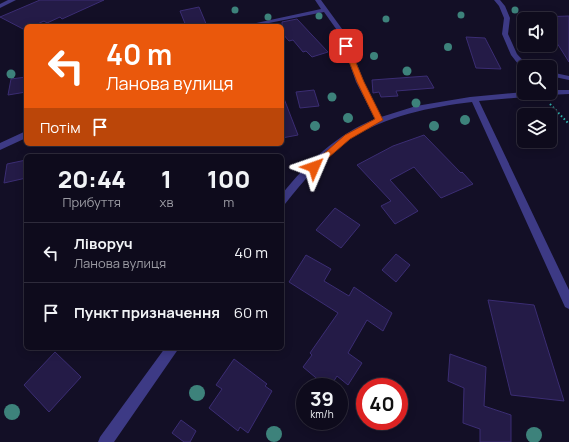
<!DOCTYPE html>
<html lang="uk">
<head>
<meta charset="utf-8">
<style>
  body { margin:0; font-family:Manrope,sans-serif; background:#1c1929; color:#f1f3f6; height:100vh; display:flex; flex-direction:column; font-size:15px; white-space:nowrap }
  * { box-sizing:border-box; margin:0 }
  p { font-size:13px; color:#9b9ba3 }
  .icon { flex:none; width:22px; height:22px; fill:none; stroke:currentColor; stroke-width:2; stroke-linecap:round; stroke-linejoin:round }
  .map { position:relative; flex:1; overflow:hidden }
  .panel { position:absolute; left:24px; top:154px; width:260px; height:196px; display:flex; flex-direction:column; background:#0e0b1c; border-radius:6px; box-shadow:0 2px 10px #0003,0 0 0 1px #2e2b3b }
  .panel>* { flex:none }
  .banner { position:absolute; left:24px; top:24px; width:260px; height:122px; border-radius:6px; box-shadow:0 2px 10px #0003,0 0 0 1px #2e2b3b; background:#ea580c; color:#fff; overflow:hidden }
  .fabs { position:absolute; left:517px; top:12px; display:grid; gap:8px }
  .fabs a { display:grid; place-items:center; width:40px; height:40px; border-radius:6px; background:#0e0b1c; box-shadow:0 2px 10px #0003,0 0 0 1px #2e2b3b; font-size:20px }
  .speed { position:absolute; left:296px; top:378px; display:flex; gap:8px; font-size:20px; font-weight:700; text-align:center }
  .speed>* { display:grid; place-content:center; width:52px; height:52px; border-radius:50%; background:#0e0b1c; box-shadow:0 2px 10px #0003,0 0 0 1px #2e2b3b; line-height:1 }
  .speed small { font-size:10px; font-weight:400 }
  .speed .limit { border:6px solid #d22; background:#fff; color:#111 }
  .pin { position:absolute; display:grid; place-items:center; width:34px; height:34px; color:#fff; margin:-17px; border-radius:8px; box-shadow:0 2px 6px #0006 }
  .me { position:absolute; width:44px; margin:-22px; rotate:47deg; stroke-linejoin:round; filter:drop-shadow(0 0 3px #0008) }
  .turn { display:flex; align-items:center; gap:14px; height:84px; padding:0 16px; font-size:18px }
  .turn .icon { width:52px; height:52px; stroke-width:2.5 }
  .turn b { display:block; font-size:28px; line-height:34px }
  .then { display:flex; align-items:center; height:38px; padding:0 16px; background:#0003; gap:8px; font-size:15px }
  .eta { display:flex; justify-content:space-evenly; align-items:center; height:68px; text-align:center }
  .eta b { font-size:24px; font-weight:800; line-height:28px }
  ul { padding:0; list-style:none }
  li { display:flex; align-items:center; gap:12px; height:60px; padding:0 16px; border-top:1px solid #2e2b3b }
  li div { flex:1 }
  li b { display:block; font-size:15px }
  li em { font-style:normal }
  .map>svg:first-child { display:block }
</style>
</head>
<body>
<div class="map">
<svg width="569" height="442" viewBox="0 0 569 442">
  <rect width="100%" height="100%" fill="#130f26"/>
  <!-- building -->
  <path fill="#241b47" stroke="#3b2d73" d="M40 0H104L62 19 60 17 47 23 44 21 33 26H26L25 30 0 17Z
    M199 7 207 26H186L180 11Z
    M569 16V62L550 32V19H542L540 17Z
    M297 19 312 35 328 52 312 57 306 51 303 52 293 40 289 41 282 33V22Z
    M466 37 485 38 501 69 476 68Z
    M427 76 434 88 396 91 398 96 381 97 379 92 373 93 372 80Z
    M26 77V92L8 95 11 79Z
    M314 90 319 106 300 108 296 92Z
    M282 96H283L298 135 282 138Z
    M424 135 461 173 462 172 473 184 441 198 414 167 390 180 418 211 395 224 381 206 391 201 357 165 393 146Z
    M26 160V178L4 183 7 164Z
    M335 208 360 225 341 248 316 230Z
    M396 254 410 265 396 282 382 270Z
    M306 255 331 269 324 281 349 296 354 287 392 313 383 331 367 320 348 353 362 363 348 385 337 376 330 387H327L303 367 312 355 310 353 338 313 289 282Z
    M488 300 534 305 564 401 511 395Z
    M55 352 81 377 49 412 24 385Z
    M450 354 486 367 484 406 511 415V442H480V429L463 423 464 388 448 381Z
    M234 359 267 384 265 386 272 391 248 433 240 427 238 431 209 408 222 389 216 385Z
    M181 420 196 431 190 442H184L172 433Z"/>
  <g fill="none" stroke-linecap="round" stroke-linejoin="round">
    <!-- path -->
    <path stroke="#2fb8b0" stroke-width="2" stroke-dasharray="1.5 2.5" stroke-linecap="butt" d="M550 104 569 124"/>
    <!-- minor -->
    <path fill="#3d3a85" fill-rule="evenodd" d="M8 0H16L0 8V4Z
      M315 0H321L345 33 364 82 381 117 416 106 470 97 524 92 550 93V90H569V94L548 95 479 101 569 290V309L565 307 472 102C430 107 386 116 350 139 325 156 304 180 285 204L282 205V194C307 163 337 134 375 119L356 82 339 33 324 12 254 26H242L321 9Z
      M494 0H500L505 6 510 18 508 34 517 54 529 67 522 69 511 55 502 34 504 18 499 6Z
      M550 72 569 76V80L550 76Z
      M26 131V138L0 150V143Z
      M165 348H179L114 442H98L100 437Z"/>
  </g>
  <!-- trees -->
  <g fill="#3d827b">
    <circle cx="235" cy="10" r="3.5"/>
    <circle cx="515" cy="10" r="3.5"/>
    <circle cx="461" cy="15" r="3.5"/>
    <circle cx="319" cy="16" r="3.5"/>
    <circle cx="268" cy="17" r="3.5"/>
    <circle cx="386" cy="19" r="3.5"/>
    <circle cx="448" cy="47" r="4"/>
    <circle cx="374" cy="56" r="4"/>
    <circle cx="407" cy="71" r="4.5"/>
    <circle cx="11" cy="74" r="4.5"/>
    <circle cx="332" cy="97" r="4.5"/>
    <circle cx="416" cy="103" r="4.5"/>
    <circle cx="348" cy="118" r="5"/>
    <circle cx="465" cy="120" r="5"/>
    <circle cx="315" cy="126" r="5"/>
    <circle cx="434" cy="126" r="5"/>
    <circle cx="197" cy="393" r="8"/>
    <circle cx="12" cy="412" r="8"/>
    <circle cx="274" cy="434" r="8"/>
    <circle cx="534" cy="435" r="8"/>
  </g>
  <!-- route -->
  <path fill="#ea580c" stroke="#983908" d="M344 44 349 46 364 82 383 120 350 139 314 170 311 169V165L345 135 375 119 357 82 343 46Z"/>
</svg>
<div class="fabs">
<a><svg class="icon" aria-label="sound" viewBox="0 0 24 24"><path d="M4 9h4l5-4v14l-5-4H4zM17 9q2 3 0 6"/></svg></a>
<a><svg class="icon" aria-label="search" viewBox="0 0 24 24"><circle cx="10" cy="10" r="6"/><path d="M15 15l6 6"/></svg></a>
<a><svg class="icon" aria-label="layers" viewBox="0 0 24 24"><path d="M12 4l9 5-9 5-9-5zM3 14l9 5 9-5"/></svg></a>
</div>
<div class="speed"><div>39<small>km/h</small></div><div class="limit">40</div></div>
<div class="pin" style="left:346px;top:46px;background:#d93025"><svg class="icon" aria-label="arrive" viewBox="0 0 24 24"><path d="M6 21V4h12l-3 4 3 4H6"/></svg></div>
<svg class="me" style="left:314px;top:167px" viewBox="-20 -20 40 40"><path d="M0-17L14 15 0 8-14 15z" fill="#ea580c" stroke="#fff" stroke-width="4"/></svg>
<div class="banner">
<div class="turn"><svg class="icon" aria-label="left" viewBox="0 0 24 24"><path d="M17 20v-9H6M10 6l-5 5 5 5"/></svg><div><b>40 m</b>Ланова вулиця</div></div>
<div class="then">Потім<svg class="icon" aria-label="arrive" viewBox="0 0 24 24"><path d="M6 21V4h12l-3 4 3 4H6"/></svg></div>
</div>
<section class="panel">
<div class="eta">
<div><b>20:44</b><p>Прибуття</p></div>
<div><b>1</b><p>хв</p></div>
<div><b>100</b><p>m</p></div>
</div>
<ul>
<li><svg class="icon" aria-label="left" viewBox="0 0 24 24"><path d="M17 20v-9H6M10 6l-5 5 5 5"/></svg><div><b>Ліворуч</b><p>Ланова вулиця</p></div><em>40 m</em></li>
<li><svg class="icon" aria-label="arrive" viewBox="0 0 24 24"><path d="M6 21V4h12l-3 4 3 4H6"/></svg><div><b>Пункт призначення</b></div><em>60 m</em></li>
</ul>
</section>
</div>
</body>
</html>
